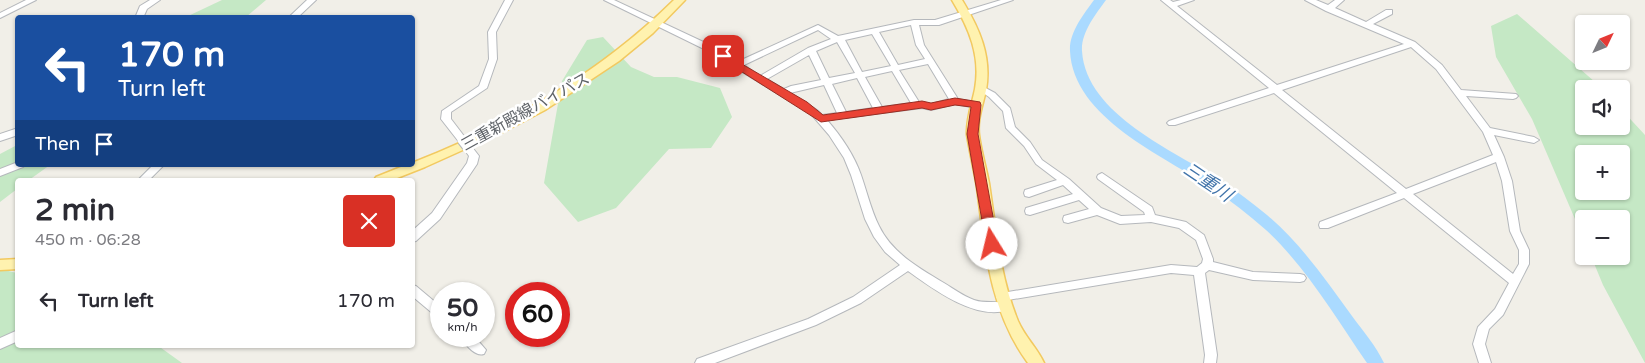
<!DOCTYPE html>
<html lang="en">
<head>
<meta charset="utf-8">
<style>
  body { margin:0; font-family:"Varela Round","Noto Sans JP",sans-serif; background:#f2f2f3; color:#2b2b33; height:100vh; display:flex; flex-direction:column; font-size:19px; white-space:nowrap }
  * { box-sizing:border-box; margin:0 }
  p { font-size:16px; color:#7c7c81 }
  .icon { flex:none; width:28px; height:28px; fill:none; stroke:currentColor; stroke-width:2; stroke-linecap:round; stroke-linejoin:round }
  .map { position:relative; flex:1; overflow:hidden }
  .drawer { position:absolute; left:15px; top:178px; width:400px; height:170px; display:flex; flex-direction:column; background:#fff; border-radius:5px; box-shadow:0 1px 4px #0004 }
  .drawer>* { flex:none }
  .hud { position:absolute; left:15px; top:15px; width:400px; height:152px; border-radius:5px; box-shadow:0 1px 4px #0004; background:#1a4fa0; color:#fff; overflow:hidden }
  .needle { width:32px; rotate:47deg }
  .tools { position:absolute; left:1575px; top:15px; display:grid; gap:10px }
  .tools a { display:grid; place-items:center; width:55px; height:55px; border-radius:5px; background:#fff; box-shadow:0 1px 4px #0004; font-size:25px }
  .speed { position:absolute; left:430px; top:282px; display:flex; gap:10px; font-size:25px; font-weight:700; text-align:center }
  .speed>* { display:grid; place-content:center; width:65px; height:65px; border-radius:50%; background:#fff; box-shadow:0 1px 4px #0004; line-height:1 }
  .speed small { font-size:12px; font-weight:400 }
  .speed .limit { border:8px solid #d22; background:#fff; color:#111 }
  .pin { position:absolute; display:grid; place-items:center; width:42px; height:42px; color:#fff; margin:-21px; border-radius:10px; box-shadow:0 2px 8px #0006 }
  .me { position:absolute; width:55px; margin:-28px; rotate:351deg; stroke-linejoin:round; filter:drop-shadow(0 0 4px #0008) }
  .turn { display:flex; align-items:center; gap:18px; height:105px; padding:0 20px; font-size:22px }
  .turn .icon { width:65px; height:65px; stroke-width:2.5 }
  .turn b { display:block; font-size:35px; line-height:42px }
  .then { display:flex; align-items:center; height:48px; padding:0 20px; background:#0003; gap:10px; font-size:19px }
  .round { display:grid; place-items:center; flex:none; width:52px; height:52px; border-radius:5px; background:#f2f2f3 }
  .headline { display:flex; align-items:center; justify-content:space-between; height:85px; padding:0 20px }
  h1 { font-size:30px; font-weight:800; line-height:38px }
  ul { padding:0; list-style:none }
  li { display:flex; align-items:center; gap:15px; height:75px; padding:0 20px }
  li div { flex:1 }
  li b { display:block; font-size:19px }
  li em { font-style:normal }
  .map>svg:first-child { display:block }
</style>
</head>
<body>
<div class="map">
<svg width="1645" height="363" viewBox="0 0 1645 363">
  <rect width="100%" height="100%" fill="#f1efe8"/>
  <!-- green -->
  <path fill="#c5e8c5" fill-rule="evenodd" d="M222 0H266L246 17H186Z
    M1517 14 1603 89H1584V126H1621V109L1645 135V363L1603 285 1591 256H1621V219H1584V240L1532 119 1496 57 1491 26ZM1584 154H1621V191H1584Z
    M603 37 631 67 654 77H677L720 88 732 117 711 148 669 149 616 208 578 222 544 183 562 81 587 40Z
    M17 145 18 165H50L29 180H18L17 189 0 202V154Z
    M0 269 17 273 18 345H157L182 363H0Z"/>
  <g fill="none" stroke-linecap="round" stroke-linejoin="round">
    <!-- river -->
    <path fill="#aadaff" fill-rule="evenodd" d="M1094 0H1106C1096 14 1081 32 1082 51 1086 115 1175 151 1221 181 1237 191 1252 203 1267 215 1301 244 1326 280 1352 316 1363 331 1376 346 1384 363H1367C1336 318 1306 267 1266 230 1249 215 1231 201 1212 188 1164 156 1073 118 1070 51 1069 32 1084 14 1094 0Z"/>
    <defs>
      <path id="minor" d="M26 0H36L0 18V13Z
        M150 0H160L147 9 143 18H135L140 6Z
        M307 0H316L297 18H288Z
        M505 0H513L496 32 497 59 487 88 451 112V119L467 140 462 143 459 142 441 119 442 111 479 86 489 59 488 32Z
        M604 0H614L712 46 737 62 818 25 838 36 914 20H935L1001 0H1013L939 25H919L924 45 958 99 979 103 981 105 979 107 976 108 955 104 931 110 922 108 827 120C841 136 854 155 861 175 867 192 871 210 879 226 892 253 919 268 944 283 954 289 963 296 974 300 985 304 997 300 1008 304L1010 307 1008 310C976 321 933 289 908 271L861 303 816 325 715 363H695L697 359 808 319 853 297 900 265 885 252 874 237 865 219 851 175 844 158 829 135 811 114 706 50ZM911 25 916 45 925 59 898 65 879 32ZM818 30 831 39 808 48 760 76 744 65ZM872 34 891 66 862 72 845 40ZM837 42 855 73 829 78 816 51ZM809 55 821 80 791 86 784 89 767 79ZM928 64 949 99 931 104 919 102 899 70ZM892 71 911 103 882 107 865 77ZM857 78 873 108 846 112 832 84ZM824 85 837 113 822 115 817 110 790 93Z
        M1161 0H1170L1173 2 1181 0H1194L1177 6 1277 85 1404 44 1326 11 1305 0H1316L1328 5 1335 0H1344L1335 8 1366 22 1386 10H1392V14L1373 24 1415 42 1442 65 1461 90 1516 94 1518 96 1516 98 1513 99 1466 96 1490 128 1534 137 1539 140 1534 143 1494 135 1504 157 1512 181 1520 231 1529 250V264L1503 315 1489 329 1485 344 1491 363H1479L1473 344 1478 327 1495 309 1509 283 1404 198 1328 228H1320L1319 225 1320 222 1397 193 1274 93 1175 125H1169L1167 123 1169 121 1269 88ZM1411 47 1436 69 1483 132 1493 155 1406 189 1282 90ZM1496 162 1502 181 1510 231 1519 250V264L1513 274 1413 194Z
        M980 85 995 93 1010 108 1015 127 1030 142 1042 160 1069 179 1101 208 1121 216 1145 215 1144 212 1098 179 1097 177 1098 175 1102 173 1152 207 1155 215 1186 222 1204 235 1213 259V262L1253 272 1300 274 1304 275 1306 278 1304 281 1300 282 1253 280 1209 270 1205 273 1217 355 1216 363H1204L1205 355 1194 275 1171 273 1002 301 998 300 996 297 998 294 1002 293 1171 265 1197 267 1202 263 1203 259 1196 240 1179 228 1151 222 1120 224 1097 215 1068 223 1064 222 1063 219 1064 216 1089 209 1079 200 1030 215 1026 214 1025 211 1026 208 1073 194 1063 185 1029 197 1025 196 1024 193 1025 190 1057 180 1036 164 1024 146 1006 128 1003 111 989 97 976 88Z
        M18 128V135L0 141V134Z
        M469 146 472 147 479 156 477 164 440 219 416 241 412 242V231L432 213 467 163 469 156 464 149Z
        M18 162V165H25L23 167 0 176V169Z
        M153 165H164L149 180H138Z
        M412 285 416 286 441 307V319L437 317 412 296Z
        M18 330V341L0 349V338Z
        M460 336H474L486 350 484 354C475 357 465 344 460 336Z"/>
      <path id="major" d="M674 0H685L653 33 619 61 545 110 505 131 425 167 392 180H374L376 177 406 165H412V163C511 124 599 74 674 0Z
        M952 0H962C979 28 992 56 986 90 983 105 977 119 979 135 981 151 986 167 989 183 996 230 1000 277 1018 321 1025 337 1037 348 1044 363H1028C990 312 985 249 977 188 974 170 970 153 967 135 966 119 972 104 975 89 981 56 969 28 952 0Z
        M18 259V269L0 270V260Z"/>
    </defs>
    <!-- minor casing -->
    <use href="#minor" stroke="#b5b8bc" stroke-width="2"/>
    <!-- major casing -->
    <use href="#major" stroke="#f2c960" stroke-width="3"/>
    <!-- minor -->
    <use href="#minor" fill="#fff" fill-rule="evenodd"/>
    <!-- major -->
    <use href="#major" fill="#fff2af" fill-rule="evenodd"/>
    <defs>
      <path id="minor-bridge" d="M462 140 469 149"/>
    </defs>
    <!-- minor-bridge casing -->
    <use href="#minor-bridge" stroke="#b5b8bc" stroke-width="11" stroke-linecap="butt"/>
    <!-- minor-bridge -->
    <use href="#minor-bridge" stroke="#fff" stroke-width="9"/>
  </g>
  <!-- route -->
  <path fill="#ea4335" stroke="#982c22" d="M723 53 807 102 823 115 922 101 931 103 955 98 980 102 981 105 978 134 998 244 997 247H988L986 244 967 134 971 107 955 105 931 110 922 108 821 122 720 58 718 56Z"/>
  <g text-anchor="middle" stroke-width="5" stroke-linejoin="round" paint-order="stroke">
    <!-- street labels -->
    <g font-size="16" fill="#5f6368" stroke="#fff">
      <text transform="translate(525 111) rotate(-29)" y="6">三重新殿線バイパス</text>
    </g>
    <!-- water labels -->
    <g font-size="18" font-style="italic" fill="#4174aa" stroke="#fff">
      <text transform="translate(1208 182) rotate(34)" y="6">三重川</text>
    </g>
  </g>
</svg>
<div class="tools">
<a><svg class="needle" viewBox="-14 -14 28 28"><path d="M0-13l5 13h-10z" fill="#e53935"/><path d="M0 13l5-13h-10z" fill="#7c7c81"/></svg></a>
<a><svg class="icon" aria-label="sound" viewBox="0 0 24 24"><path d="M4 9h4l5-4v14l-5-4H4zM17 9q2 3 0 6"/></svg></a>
<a>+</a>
<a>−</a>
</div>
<div class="speed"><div>50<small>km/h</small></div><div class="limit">60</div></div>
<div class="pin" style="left:723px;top:56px;background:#d93025"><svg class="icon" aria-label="arrive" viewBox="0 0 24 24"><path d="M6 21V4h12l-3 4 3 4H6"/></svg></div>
<svg class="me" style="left:992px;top:244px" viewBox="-20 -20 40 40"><circle r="19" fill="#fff"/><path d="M0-13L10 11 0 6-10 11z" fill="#ea4335"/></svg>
<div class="hud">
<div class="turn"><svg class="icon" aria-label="left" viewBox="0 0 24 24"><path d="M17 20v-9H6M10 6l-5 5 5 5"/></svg><div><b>170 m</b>Turn left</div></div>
<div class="then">Then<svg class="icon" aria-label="arrive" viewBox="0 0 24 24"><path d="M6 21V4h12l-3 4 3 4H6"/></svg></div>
</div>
<section class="drawer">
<div class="headline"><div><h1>2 min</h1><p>450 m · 06:28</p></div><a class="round" style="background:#d93025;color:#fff"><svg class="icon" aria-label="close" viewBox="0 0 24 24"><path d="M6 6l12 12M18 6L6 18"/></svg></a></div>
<ul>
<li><svg class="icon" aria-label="left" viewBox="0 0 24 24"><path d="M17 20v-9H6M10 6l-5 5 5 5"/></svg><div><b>Turn left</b></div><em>170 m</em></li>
</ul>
</section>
</div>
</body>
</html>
